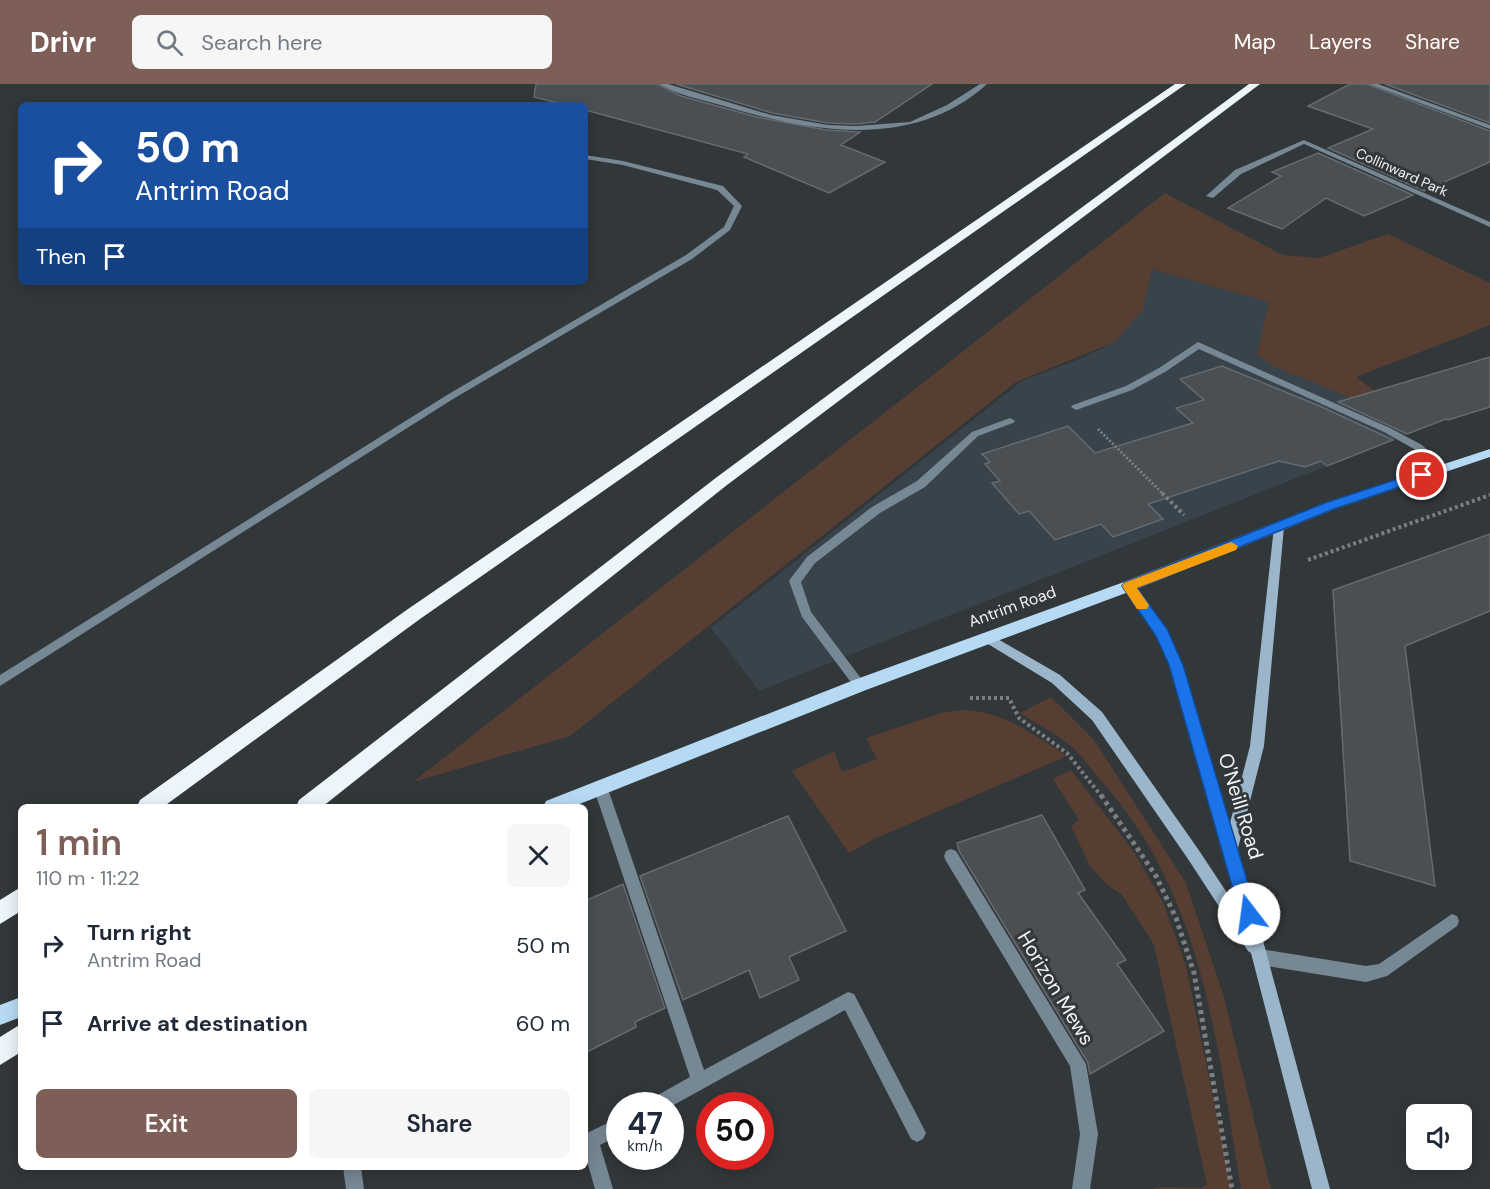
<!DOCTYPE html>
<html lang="en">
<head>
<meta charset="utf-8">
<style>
  body { margin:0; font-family:"DM Sans",sans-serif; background:#f6f6f7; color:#1f2937; height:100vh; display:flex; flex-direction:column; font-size:22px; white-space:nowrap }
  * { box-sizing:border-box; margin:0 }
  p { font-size:20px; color:#747a83 }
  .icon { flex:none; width:33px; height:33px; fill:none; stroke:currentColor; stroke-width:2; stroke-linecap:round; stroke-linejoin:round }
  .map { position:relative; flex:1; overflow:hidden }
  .drawer { position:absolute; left:18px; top:720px; width:570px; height:366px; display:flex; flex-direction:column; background:#fff; border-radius:9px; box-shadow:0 3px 15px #0003 }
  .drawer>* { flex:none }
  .guide { position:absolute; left:18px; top:18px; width:570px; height:183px; border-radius:9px; box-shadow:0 3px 15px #0003; background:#1a4fa0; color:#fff; overflow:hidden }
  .controls { position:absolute; left:1406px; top:1020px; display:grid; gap:12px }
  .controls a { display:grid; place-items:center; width:66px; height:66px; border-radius:9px; background:#fff; box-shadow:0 3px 15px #0003; font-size:30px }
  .speed { position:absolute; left:606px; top:1008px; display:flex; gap:12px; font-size:30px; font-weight:700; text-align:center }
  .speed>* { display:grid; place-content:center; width:78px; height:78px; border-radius:50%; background:#fff; box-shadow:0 3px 15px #0003; line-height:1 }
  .speed small { font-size:15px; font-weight:400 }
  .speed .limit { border:9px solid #d22; background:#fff; color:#111 }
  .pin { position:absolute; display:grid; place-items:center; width:51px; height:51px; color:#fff; margin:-26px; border:3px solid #fff; border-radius:50%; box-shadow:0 2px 6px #0007 }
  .me { position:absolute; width:66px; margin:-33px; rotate:345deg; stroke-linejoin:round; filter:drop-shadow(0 0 4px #0008) }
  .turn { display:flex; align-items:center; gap:21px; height:126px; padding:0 18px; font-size:27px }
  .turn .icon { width:78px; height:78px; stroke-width:2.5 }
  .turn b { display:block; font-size:42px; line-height:51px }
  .then { display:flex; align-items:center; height:57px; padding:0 18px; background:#0003; gap:12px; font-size:22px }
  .round { display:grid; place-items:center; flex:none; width:63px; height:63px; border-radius:9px; background:#f6f6f7 }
  .summary { display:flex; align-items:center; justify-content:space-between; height:102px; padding:0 18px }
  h1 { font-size:36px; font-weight:600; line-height:45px; color:#7e5f57 }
  .button { display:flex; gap:12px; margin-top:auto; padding:12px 18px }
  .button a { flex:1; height:69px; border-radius:9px; background:#7e5f57; color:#fff; font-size:24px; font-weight:600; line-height:69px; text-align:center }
  .button a+a { background:#f6f6f7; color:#1f2937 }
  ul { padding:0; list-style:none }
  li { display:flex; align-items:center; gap:18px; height:78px; padding:0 18px }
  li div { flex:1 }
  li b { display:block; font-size:22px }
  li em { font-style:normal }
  header { display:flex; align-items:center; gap:36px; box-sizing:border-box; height:84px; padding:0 30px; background:#7e5f57; color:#fff }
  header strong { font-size:28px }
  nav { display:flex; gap:33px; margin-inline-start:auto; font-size:21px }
  .search { width:420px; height:54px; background:#f6f6f7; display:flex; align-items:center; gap:15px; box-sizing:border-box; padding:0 21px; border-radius:9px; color:#747a83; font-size:22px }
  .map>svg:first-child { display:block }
</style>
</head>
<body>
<header>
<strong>Drivr</strong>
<div class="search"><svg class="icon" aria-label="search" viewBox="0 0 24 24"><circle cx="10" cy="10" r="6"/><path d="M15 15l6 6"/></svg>Search here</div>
<nav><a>Map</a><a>Layers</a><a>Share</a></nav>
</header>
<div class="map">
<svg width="1490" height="1105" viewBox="0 0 1490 1105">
  <rect width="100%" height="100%" fill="#32373a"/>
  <!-- built -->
  <path fill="#39434b" d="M1152 185 1270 218 1257 269 1423 344 759 607 711 544 1022 297 1082 274 1115 258 1143 220Z"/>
  <!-- green -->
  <path fill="#573e33" d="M1165 109 1283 171 1319 174 1388 150 1490 199V241L1356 293 1423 344 1271 281 1257 270 1269 218 1152 185 1143 225 1115 258 1016 298 570 652 413 698Z
    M1051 613 1094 656 1186 799 1224 913 1271 1105H1241C1217 961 1204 813 1103 699 1092 687 1082 671 1070 661 1055 649 1036 640 1020 629Z
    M963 626C1004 627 1034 651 1067 672L874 755 849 769 792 687 834 667 842 688 877 675 866 654 941 629Z
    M1071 686 1134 768 1163 818 1186 882 1232 1105H1153L1159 1103 1201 1104 1207 1101 1154 861 1122 811 1105 799 1090 782 1071 742 1079 736 1053 695Z"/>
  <!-- building -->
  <path fill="#4a4f53" stroke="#656b6f" stroke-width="1.5" d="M536 0H657L681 12 757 33 826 46 860 48 841 61 885 78 829 109 744 73 748 70 585 26V21H566L534 13Z
    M676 0H932L875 38 856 40 828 39 772 29Z
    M1350 0H1367L1490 47V78L1424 107 1328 64 1373 45 1308 22Z
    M1385 0H1490V39Z
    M1318 69 1413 111 1364 132 1326 114 1282 145 1228 124 1281 92 1272 88Z
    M1490 273V323L1448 336 1446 335 1407 350 1338 318Z
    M1222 282 1322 323 1393 356 1327 382 1321 377 1305 383 1279 377 1148 420 1163 435 1113 453 1101 440 1055 456 1029 427 1019 430 992 399 1000 397 985 380 990 378 982 370 1068 342 1095 369 1193 339 1176 324 1204 316 1180 295Z
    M1490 450V527L1405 562 1435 802 1350 777 1333 506Z
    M1042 731 1085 806 1078 809 1126 876 1117 880 1164 947 1090 990 1088 979 959 767 957 759Z
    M788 732 846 847 789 873 799 896 760 914 749 886 683 916 640 792Z
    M623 800 665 924 635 938 636 943 585 969V817Z"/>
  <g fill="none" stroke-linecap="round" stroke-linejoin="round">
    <!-- path-far2 -->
    <path stroke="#7b7f82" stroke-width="3" stroke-dasharray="2 2" stroke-linecap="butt" d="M1098 345 1164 411"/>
    <!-- path-far1 -->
    <path stroke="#7b7f82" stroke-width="4" stroke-dasharray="3 3" stroke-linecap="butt" d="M1162 409 1184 431
      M1308 476 1490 411
      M970 614H1009L1019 634 1067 669 1102 713"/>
    <!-- path -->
    <path stroke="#7b7f82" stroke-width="5" stroke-dasharray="4 4" stroke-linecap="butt" d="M1101 711 1156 792 1176 834 1194 889 1232 1105"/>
    <!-- service -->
    <path fill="#778895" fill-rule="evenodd" d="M1304 56 1306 57V59L1241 90 1213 114 1206 112 1235 86Z
      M585 71 623 77 723 102 742 122 730 146 692 175 453 315 0 602V591L447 311 686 171 724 143 734 122 717 106 623 81 585 75Z
      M1198 258 1390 344 1422 361 1447 384 1442 387 1438 386 1414 365 1384 348 1199 265 1165 288 1132 306 1079 325 1076 326 1071 323 1073 321 1126 302 1159 284Z
      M1010 334 1015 337 1013 339 978 352 925 403 880 429 815 479 801 498 811 528 866 601 864 605 860 606 856 605 802 533 789 497 791 494 807 473 872 423 917 397 972 348Z
      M601 699 606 701 608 705 704 986 848 908 854 910 923 1043 926 1049 923 1055 917 1058 911 1055 845 926 670 1023 647 1022 649 1016 690 993 594 705 596 701Z
      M1452 830 1457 832 1459 837 1457 842 1387 892 1366 898 1260 881 1255 878 1252 873 1255 868 1260 865 1366 882 1379 880Z
      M620 1033V1051L600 1061 613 1105H595L585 1070V1050Z
      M343 1083H361L364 1105H346Z"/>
    <!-- minor -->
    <path fill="#778895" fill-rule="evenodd" d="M659 0H668L771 31 828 41 856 42 910 38 947 21 980 0H987C913 67 811 48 724 22 703 16 677 11 659 0Z
      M1369 0H1378L1490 41V45Z
      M1302 57H1306L1490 138V143L1302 59Z
      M951 765 956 767 1086 980 1098 1050 1090 1105H1072L1080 1050 1070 982 946 777 944 772 946 767Z"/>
    <!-- secondary -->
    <path fill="#9bb6ca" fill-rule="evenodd" d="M1279 439 1284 443 1264 662 1238 764 1330 1105H1312L1251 869 1248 867 1188 775 1092 636 1052 599 983 557 981 554 983 551H991L1060 591 1102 628 1198 765 1241 830 1224 765 1170 581 1157 551 1123 502 1125 499H1133L1166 546 1182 581 1230 739 1250 662 1274 443Z"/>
    <!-- primary -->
    <path fill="#b7daf4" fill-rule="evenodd" d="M1490 365V373L1335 425 1134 506 866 606 572 723H543L546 717 854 596 1124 498 1325 419Z
      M21 913V933L0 941V921Z"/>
    <!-- motorway -->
    <path fill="#edf5fb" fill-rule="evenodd" d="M1175 0H1186L420 535 163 723H137L140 716 408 525Z
      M1249 0H1260L727 401 322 723H296L299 716 717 393Z
      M21 803V827L0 840V816Z
      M21 940V968L0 981V953Z"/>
  </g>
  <!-- route -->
  <path fill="#1a73e8" stroke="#114b97" stroke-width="1.5" d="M1422 387 1426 388V394L1334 425 1137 504 1167 545 1183 581 1257 830 1255 835 1249 838 1243 835 1240 830 1169 581 1156 552 1122 502 1124 499 1325 419Z"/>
  <!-- slow -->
  <path fill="#f59e0b" d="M1231 458 1238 462 1236 466 1137 504 1149 521 1147 525H1137L1122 502 1124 499Z"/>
  <g text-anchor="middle" stroke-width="6" stroke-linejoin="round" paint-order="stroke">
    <!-- far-street labels -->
    <g font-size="14" fill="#f2f5f7" stroke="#32373a">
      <text transform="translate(1402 88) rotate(24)" y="5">Collinward Park</text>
    </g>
    <!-- street labels -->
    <g font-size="16" fill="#f2f5f7" stroke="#32373a">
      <text transform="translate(1012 522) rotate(-20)" y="6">Antrim Road</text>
    </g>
    <!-- near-street labels -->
    <g font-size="20" fill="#f2f5f7" stroke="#32373a">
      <text transform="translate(1241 722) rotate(73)" y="7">O'Neill Road</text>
      <text transform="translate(1056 904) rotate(59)" y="7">Horizon Mews</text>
    </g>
  </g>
</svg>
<div class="controls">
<a><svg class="icon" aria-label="sound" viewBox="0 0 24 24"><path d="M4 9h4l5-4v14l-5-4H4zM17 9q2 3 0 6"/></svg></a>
</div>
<div class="speed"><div>47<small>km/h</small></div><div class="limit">50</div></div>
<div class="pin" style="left:1422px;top:391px;background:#d93025"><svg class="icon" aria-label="arrive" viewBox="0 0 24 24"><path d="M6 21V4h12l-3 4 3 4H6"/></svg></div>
<svg class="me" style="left:1249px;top:830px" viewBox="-20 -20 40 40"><circle r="19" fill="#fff"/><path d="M0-13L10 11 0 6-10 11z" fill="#1a73e8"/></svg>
<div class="guide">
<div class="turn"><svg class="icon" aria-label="right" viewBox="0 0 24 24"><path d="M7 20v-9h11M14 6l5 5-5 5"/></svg><div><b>50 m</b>Antrim Road</div></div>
<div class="then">Then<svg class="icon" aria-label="arrive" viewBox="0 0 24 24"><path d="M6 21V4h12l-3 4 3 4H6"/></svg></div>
</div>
<section class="drawer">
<div class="summary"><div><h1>1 min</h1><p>110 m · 11:22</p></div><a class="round"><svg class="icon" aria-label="close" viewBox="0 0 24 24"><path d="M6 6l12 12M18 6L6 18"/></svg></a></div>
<ul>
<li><svg class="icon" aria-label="right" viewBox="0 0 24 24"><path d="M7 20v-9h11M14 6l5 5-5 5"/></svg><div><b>Turn right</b><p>Antrim Road</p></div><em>50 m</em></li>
<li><svg class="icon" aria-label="arrive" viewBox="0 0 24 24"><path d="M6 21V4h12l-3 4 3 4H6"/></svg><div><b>Arrive at destination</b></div><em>60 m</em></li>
</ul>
<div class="button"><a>Exit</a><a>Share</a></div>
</section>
</div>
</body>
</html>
